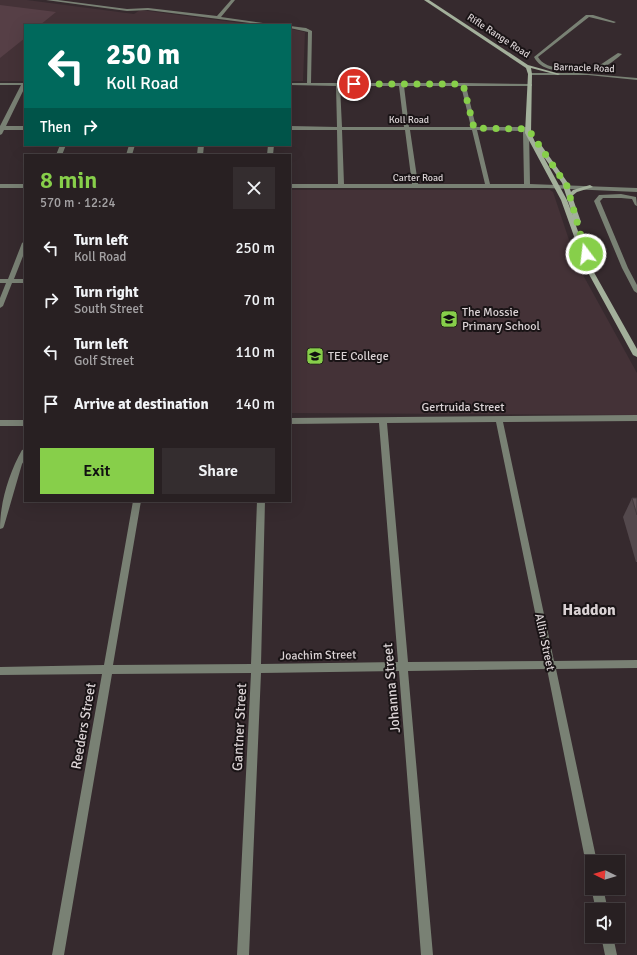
<!DOCTYPE html>
<html lang="en">
<head>
<meta charset="utf-8">
<style>
  body { margin:0; font-family:Signika,sans-serif; background:#342d2f; color:#f1f3f6; height:100vh; display:flex; flex-direction:column; font-size:15px; white-space:nowrap }
  * { box-sizing:border-box; margin:0 }
  p { font-size:13px; color:#a5a3a5 }
  .icon { flex:none; width:22px; height:22px; fill:none; stroke:currentColor; stroke-width:2; stroke-linecap:round; stroke-linejoin:round }
  .map { position:relative; flex:1; overflow:hidden }
  .details { position:absolute; left:24px; top:154px; width:267px; height:348px; display:flex; flex-direction:column; background:#282022; border-radius:0px; box-shadow:0 4px 16px #0002,0 0 0 1px #443e40 }
  .details>* { flex:none }
  .top-card { position:absolute; left:24px; top:24px; width:267px; height:122px; border-radius:0px; box-shadow:0 4px 16px #0002,0 0 0 1px #443e40; background:#00695c; color:#fff; overflow:hidden }
  .needle { width:26px; rotate:275deg }
  .buttons { position:absolute; left:585px; top:855px; display:grid; gap:8px }
  .buttons a { display:grid; place-items:center; width:40px; height:40px; border-radius:0px; background:#282022; box-shadow:0 4px 16px #0002,0 0 0 1px #443e40; font-size:20px }
  .pin { position:absolute; display:grid; place-items:center; width:34px; height:34px; color:#fff; margin:-17px; border:2px solid #fff; border-radius:50%; box-shadow:0 1px 4px #0007 }
  .me { position:absolute; width:44px; margin:-22px; rotate:345deg; stroke-linejoin:round; filter:drop-shadow(0 0 3px #0008) }
  .turn { display:flex; align-items:center; gap:14px; height:84px; padding:0 16px; font-size:18px }
  .turn .icon { width:52px; height:52px; stroke-width:2.5 }
  .turn b { display:block; font-size:28px; line-height:34px }
  .then { display:flex; align-items:center; height:38px; padding:0 16px; background:#0003; gap:8px; font-size:15px }
  .round { display:grid; place-items:center; flex:none; width:42px; height:42px; border-radius:0px; background:#342d2f }
  .overview { display:flex; align-items:center; justify-content:space-between; height:68px; padding:0 16px }
  h1 { font-size:24px; font-weight:600; line-height:30px; color:#87cf4a }
  .action { display:flex; gap:8px; margin-top:auto; padding:8px 16px }
  .action a { flex:1; height:46px; border-radius:0px; background:#87cf4a; color:#111; font-size:16px; font-weight:600; line-height:46px; text-align:center }
  .action a+a { background:#342d2f; color:#f1f3f6 }
  ul { padding:0; list-style:none }
  li { display:flex; align-items:center; gap:12px; height:52px; padding:0 16px }
  li div { flex:1 }
  li b { display:block; font-size:15px }
  li em { font-style:normal }
  .map>svg:first-child { display:block }
</style>
</head>
<body>
<div class="map">
<svg width="637" height="955" viewBox="0 0 637 955">
  <rect width="100%" height="100%" fill="#362a2e"/>
  <!-- built -->
  <path fill="#443237" d="M0 0H27L134 14 140 10 256 25H25V81H0Z
    M290 29 305 32 303 81H290Z
    M290 190H550L553 192 577 264 637 373V415L290 413Z"/>
  <!-- green -->
  <path fill="#563f46" d="M0 5 56 12 40 25H25V38L0 58Z"/>
  <g fill="none" stroke-linecap="round" stroke-linejoin="round">
    <!-- minor -->
    <path fill="#798174" fill-rule="evenodd" d="M46 0H58L127 9 148 8 217 16 231 0H235L221 17 277 25H265L148 10 127 11Z
      M586 15H593L616 22 614 23 589 17 538 57C546 70 563 67 576 69L578 73 637 78V80L588 75H528V74L530 73H573L572 71C558 71 541 71 534 57Z
      M290 26 306 28 312 31 311 83H463L532 84V86H466L476 127H528L531 129 529 130 530 184 637 188V192L547 188H290V184H338L337 130H290V126L337 127 336 86 290 85V83H307L308 32 290 28ZM340 86H399L404 127H342ZM404 86H461L471 127H409ZM342 130H405L412 184H344ZM410 130H472L485 184H418ZM477 130 523 131 524 184H490Z
      M618 53 622 54C613 62 595 76 583 70L585 69H594Z
      M0 83H25V87L6 126H25V130H4L2 134 0 135V126L21 85H0Z
      M60 145H66L62 155H56Z
      M129 145H135L132 155H126Z
      M198 145H204L203 155H197Z
      M268 145H274L273 155H267Z
      M0 184H25V188H0Z
      M621 194 636 197 637 206 635 205 632 199 621 198H603L600 201 628 268 637 285V293L634 291 622 268 594 201 599 195Z
      M25 241V251L14 279H25V283H12L3 306 0 308V298L6 283H0V279H8L22 243Z
      M637 415V421L503 422 554 661 637 660V668L556 669 597 862H592V870L588 868 586 864 547 669 408 671 433 955H421L399 671 261 673 249 955H237L251 673 112 674 64 955H52L102 674 0 675V667L104 665 133 501H141L113 665 251 664 257 501H265L261 664 398 662 379 423 290 424V418ZM496 422 545 661 408 662 387 423Z
      M0 420H25V426H0Z
      M25 449V459L22 464 4 526 3 528 0 529C0 502 9 473 22 450Z
      M592 886V888H603L608 910H596L591 888Z
      M601 936H613L617 955H605Z"/>
    <!-- secondary -->
    <path fill="#a3b09b" fill-rule="evenodd" d="M424 0H429L528 65 560 74 558 75 531 68 532 74 531 133 535 142H539L568 183 571 192 573 190 590 185 593 187 577 192 572 196 581 222 578 224 575 223 591 267 637 349V357L633 355 585 267 561 200 525 133 528 74 526 68ZM542 154 562 183 573 216 567 200Z"/>
  </g>
  <!-- wall -->
  <path fill="#53484c" d="M632 498H637V562H636L623 517Z"/>
  <!-- building -->
  <path fill="#615458" stroke="#443b3e" d="M632 498H637V515Z"/>
  <g fill="none" stroke-linecap="round" stroke-linejoin="round">
    <!-- route -->
    <path stroke="#87cf4a" stroke-width="7" stroke-dasharray="0 12.6" d="M354 84H463L474 128 528 129 567 186 586 254"/>
  </g>
  <!-- icons -->
  <defs>
    <symbol id="school-square" viewBox="-11 -11 22 22"><rect x="-9" y="-9" width="18" height="18" rx="4" fill="#87cf4a" stroke="#1a1416"/><path d="M0-5L7-2L0 1L-7-2ZM-4 1L0 2.5L4 1V4Q0 6-4 4Z" fill="#111"/></symbol>
    <symbol id="university-square" viewBox="-11 -11 22 22"><rect x="-9" y="-9" width="18" height="18" rx="4" fill="#87cf4a" stroke="#1a1416"/><path d="M0-5L7-2L0 1L-7-2ZM-4 1L0 2.5L4 1V4Q0 6-4 4Z" fill="#111"/></symbol>
  </defs>
  <g fill-rule="evenodd">
    <use href="#school-square" x="439" y="309" width="20" height="20"/>
    <use href="#university-square" x="305" y="346" width="20" height="20"/>
  </g>
  <g text-anchor="middle" stroke-width="4" stroke-linejoin="round" paint-order="stroke">
    <!-- far-street labels -->
    <g font-size="10" fill="#dad2d4" stroke="#1a1416">
      <text transform="translate(499 35) rotate(33)" y="4">Rifle Range Road</text>
      <text transform="translate(584 67) rotate(2)" y="4">Barnacle Road</text>
      <text x="409" y="123">Koll Road</text>
      <text x="418" y="181">Carter Road</text>
    </g>
    <!-- poi labels -->
    <g font-size="12" fill="#dad2d4" stroke="#1a1416" text-anchor="start">
      <text x="462" y="316">The Mossie<tspan x="462" dy="14">Primary School</tspan></text>
      <text x="328" y="360">TEE College</text>
    </g>
    <!-- street labels -->
    <g font-size="12" fill="#dad2d4" stroke="#1a1416">
      <text x="463" y="411">Gertruida Street</text>
      <text transform="translate(545 642) rotate(78)" y="4">Allin Street</text>
      <text transform="translate(318 655) rotate(-1)" y="4">Joachim Street</text>
    </g>
    <!-- near-street labels -->
    <g font-size="14" fill="#dad2d4" stroke="#1a1416">
      <text transform="translate(391 688) rotate(-95)" y="5">Johanna Street</text>
      <text transform="translate(83 726) rotate(-80)" y="5">Reeders Street</text>
      <text transform="translate(239 727) rotate(-87)" y="5">Gantner Street</text>
    </g>
    <!-- district labels -->
    <g font-size="16" font-weight="bold" fill="#dad2d4" stroke="#1a1416">
      <text x="589" y="615">Haddon</text>
    </g>
  </g>
</svg>
<div class="buttons">
<a><svg class="needle" viewBox="-14 -14 28 28"><path d="M0-13l5 13h-10z" fill="#e53935"/><path d="M0 13l5-13h-10z" fill="#a5a3a5"/></svg></a>
<a><svg class="icon" aria-label="sound" viewBox="0 0 24 24"><path d="M4 9h4l5-4v14l-5-4H4zM17 9q2 3 0 6"/></svg></a>
</div>
<div class="pin" style="left:354px;top:84px;background:#d93025"><svg class="icon" aria-label="arrive" viewBox="0 0 24 24"><path d="M6 21V4h12l-3 4 3 4H6"/></svg></div>
<svg class="me" style="left:586px;top:254px" viewBox="-20 -20 40 40"><circle r="17" fill="#87cf4a" stroke="#fff" stroke-width="3"/><path d="M0-11L8 9 0 5-8 9z" fill="#fff"/></svg>
<div class="top-card">
<div class="turn"><svg class="icon" aria-label="left" viewBox="0 0 24 24"><path d="M17 20v-9H6M10 6l-5 5 5 5"/></svg><div><b>250 m</b>Koll Road</div></div>
<div class="then">Then<svg class="icon" aria-label="right" viewBox="0 0 24 24"><path d="M7 20v-9h11M14 6l5 5-5 5"/></svg></div>
</div>
<section class="details">
<div class="overview"><div><h1>8 min</h1><p>570 m · 12:24</p></div><a class="round"><svg class="icon" aria-label="close" viewBox="0 0 24 24"><path d="M6 6l12 12M18 6L6 18"/></svg></a></div>
<ul>
<li><svg class="icon" aria-label="left" viewBox="0 0 24 24"><path d="M17 20v-9H6M10 6l-5 5 5 5"/></svg><div><b>Turn left</b><p>Koll Road</p></div><em>250 m</em></li>
<li><svg class="icon" aria-label="right" viewBox="0 0 24 24"><path d="M7 20v-9h11M14 6l5 5-5 5"/></svg><div><b>Turn right</b><p>South Street</p></div><em>70 m</em></li>
<li><svg class="icon" aria-label="left" viewBox="0 0 24 24"><path d="M17 20v-9H6M10 6l-5 5 5 5"/></svg><div><b>Turn left</b><p>Golf Street</p></div><em>110 m</em></li>
<li><svg class="icon" aria-label="arrive" viewBox="0 0 24 24"><path d="M6 21V4h12l-3 4 3 4H6"/></svg><div><b>Arrive at destination</b></div><em>140 m</em></li>
</ul>
<div class="action"><a>Exit</a><a>Share</a></div>
</section>
</div>
</body>
</html>
